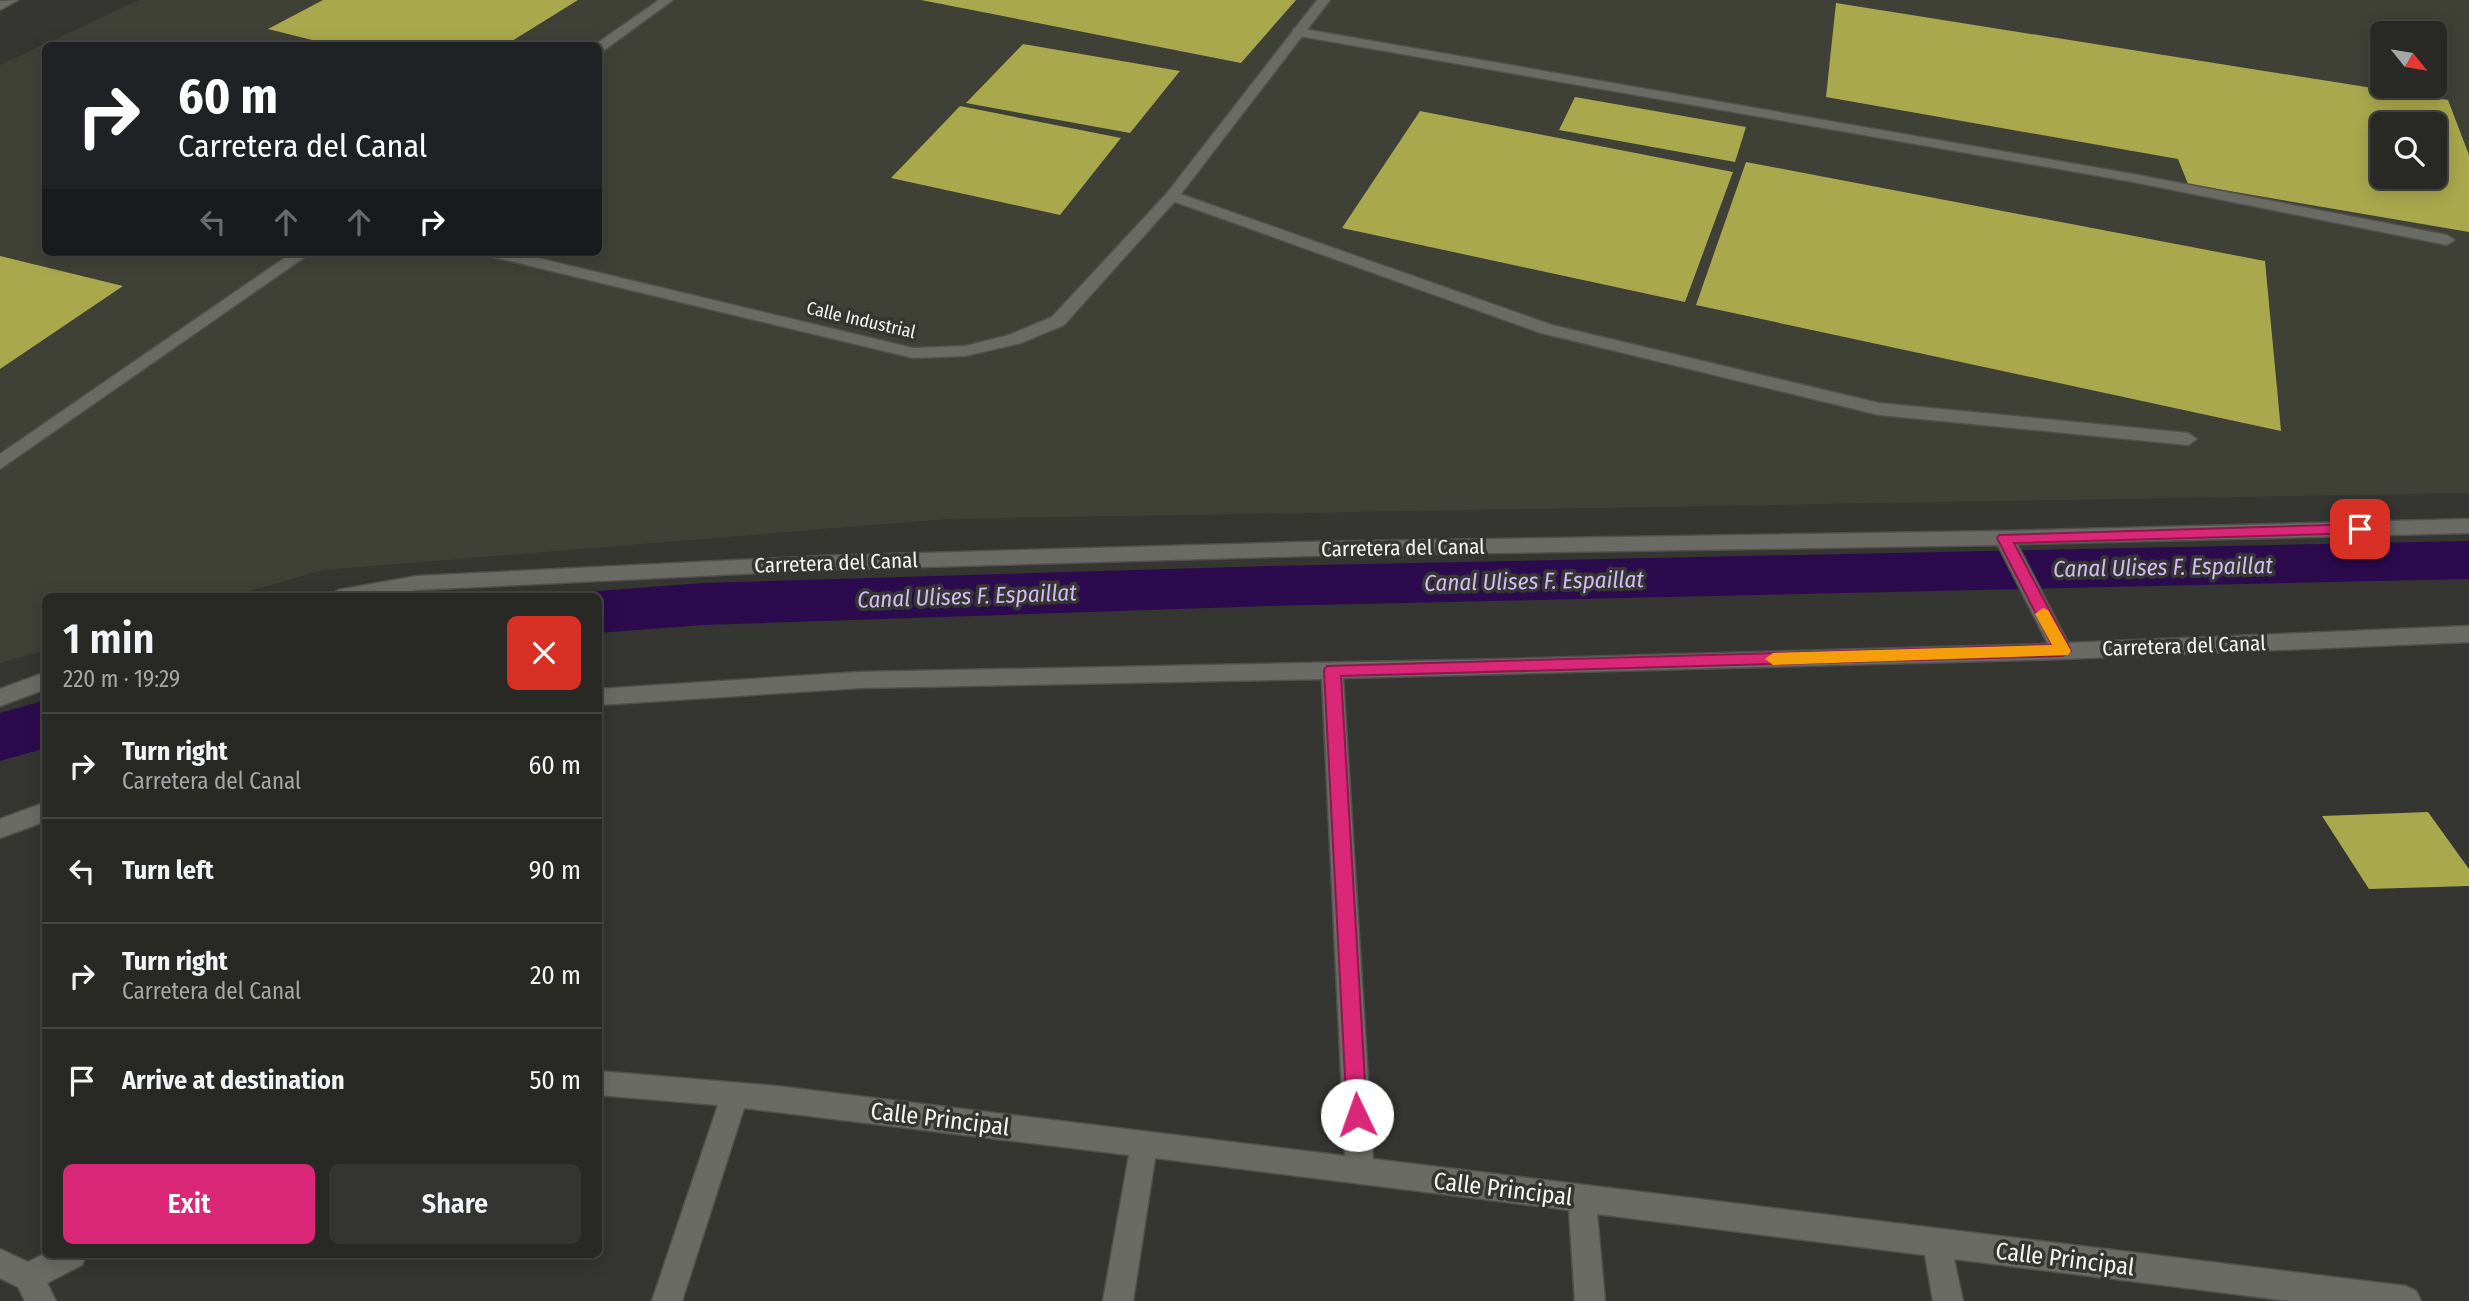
<!DOCTYPE html>
<html lang="en">
<head>
<meta charset="utf-8">
<style>
  body { margin:0; font-family:"Fira Sans Condensed",sans-serif; background:#343432; color:#f1f3f6; height:100vh; display:flex; flex-direction:column; font-size:26px; white-space:nowrap }
  * { box-sizing:border-box; margin:0 }
  p { font-size:23px; color:#a5a6a7 }
  .icon { flex:none; width:38px; height:38px; fill:none; stroke:currentColor; stroke-width:2; stroke-linecap:round; stroke-linejoin:round }
  .map { position:relative; flex:1; overflow:hidden }
  .sheet { position:absolute; left:42px; top:593px; width:560px; height:665px; display:flex; flex-direction:column; background:#282825; border-radius:10px; box-shadow:0 4px 18px #0003,0 0 0 2px #444442 }
  .sheet>* { flex:none }
  .top-card { position:absolute; left:42px; top:42px; width:560px; height:214px; border-radius:10px; box-shadow:0 4px 18px #0003,0 0 0 2px #444442; background:#202124; color:#fff; overflow:hidden }
  .needle { width:46px; rotate:120deg }
  .controls { position:absolute; left:2370px; top:21px; display:grid; gap:14px }
  .controls a { display:grid; place-items:center; width:77px; height:77px; border-radius:10px; background:#282825; box-shadow:0 4px 18px #0003,0 0 0 2px #444442; font-size:35px }
  .pin { position:absolute; display:grid; place-items:center; width:60px; height:60px; color:#fff; margin:-30px; border-radius:14px; box-shadow:0 4px 10px #0006 }
  .me { position:absolute; width:77px; margin:-38px; rotate:357deg; stroke-linejoin:round; filter:drop-shadow(0 0 5px #0008) }
  .turn { display:flex; align-items:center; gap:24px; height:147px; padding:0 21px; font-size:32px }
  .turn .icon { width:91px; height:91px; stroke-width:2.5 }
  .turn b { display:block; font-size:49px; line-height:60px }
  .lanes { display:flex; align-items:center; height:66px; padding:0 21px; background:#0003; justify-content:center; gap:35px; direction:ltr }
  .lanes .off { opacity:.35 }
  .round { display:grid; place-items:center; flex:none; width:74px; height:74px; border-radius:10px; background:#343432 }
  .summary { display:flex; align-items:center; justify-content:space-between; height:119px; padding:0 21px }
  h1 { font-size:42px; font-weight:600; line-height:52px }
  .primary-button { display:flex; gap:14px; margin-top:auto; padding:14px 21px }
  .primary-button a { flex:1; height:80px; border-radius:10px; background:#db2777; color:#fff; font-size:28px; font-weight:600; line-height:80px; text-align:center }
  .primary-button a+a { background:#343432; color:#f1f3f6 }
  ul { padding:0; list-style:none }
  li { display:flex; align-items:center; gap:21px; height:105px; padding:0 21px; border-top:2px solid #444442 }
  li div { flex:1 }
  li b { display:block; font-size:26px }
  li em { font-style:normal }
  .map>svg:first-child { display:block }
</style>
</head>
<body>
<div class="map">
<svg width="2469" height="1301" viewBox="0 0 2469 1301">
  <rect width="100%" height="100%" fill="#353531"/>
  <!-- built -->
  <path fill="#3f4036" fill-rule="evenodd" d="M139 0H2469V493L947 519 323 570 229 597H46L45 650 0 663V65ZM2382 33H2434V86H2382ZM46 46H598V252H46ZM2382 124H2434V177H2382Z"/>
  <g fill="none" stroke-linecap="round" stroke-linejoin="round">
    <!-- canal -->
    <path fill="#2c0a4e" fill-rule="evenodd" d="M2469 541V579L1269 606 703 625 598 633V597H579L598 591 703 583 1269 566Z
      M46 700V748L0 761V713Z"/>
  </g>
  <!-- building -->
  <path fill="#aaa84c" fill-rule="evenodd" d="M323 0H578L504 46H336L268 29Z
    M921 0H1296L1241 63Z
    M1836 3 2448 100 2469 155V232L2188 184 2178 159 1826 97ZM2382 124H2434V177H2382Z
    M1023 44 1180 71 1130 133 966 103Z
    M1575 97 1746 127 1735 162 1559 130Z
    M960 106 1121 138 1060 215 891 178Z
    M1420 111 1733 172 1685 302 1342 228Z
    M1746 162 2265 261 2281 431 1696 305Z
    M0 256 123 286 0 369Z
    M2428 812 2469 869V886L2369 889 2322 816Z"/>
  <g fill="none" stroke-linecap="round" stroke-linejoin="round">
    <defs>
      <path id="lane" d="M1298 28 2133 174 2447 235 2455 240 2447 245 2133 182 1293 35V29Z
        M1172 191 1552 325 1879 403 2188 433 2197 439 2188 445 1879 415 1541 333 1167 199V193Z"/>
      <path id="street" d="M18 0 0 10V1Z
        M659 0H673L603 51 598 52V46H593Z
        M1317 0H1330L1177 199 1064 325 1021 343 965 356 913 358 493 257 485 252H513L913 348 965 346 1009 335 1052 317 1167 193Z
        M293 252H312L0 469V454Z
        M2469 519V533L2017 544 2068 643 2469 626V642L2062 659 1343 678 1373 1159 2406 1286 2416 1291 2421 1301H2290L1954 1259 1963 1301H1933L1925 1255 1597 1214 1605 1301H1575L1569 1210 1155 1158 1133 1301H1103L1129 1155 744 1108 682 1301H652L718 1105 598 1095V1071L776 1086 1345 1156 1322 679 860 688 598 705V689L860 672 1510 659 2048 644 1998 545 1306 556 821 570 417 590 380 597H328L338 590 417 576 821 556 1306 542 2004 531Z
        M46 672V689L0 706V689Z
        M46 802V821L0 838V819Z
        M0 1249 28 1262 46 1253 86 1255 82 1265 47 1283 56 1301H25L18 1287 0 1278Z"/>
    </defs>
    <!-- lane casing -->
    <use href="#lane" stroke="#50514d" stroke-width="3"/>
    <!-- street casing -->
    <use href="#street" stroke="#50514d" stroke-width="3"/>
    <!-- lane -->
    <use href="#lane" fill="#6b6b66" fill-rule="evenodd"/>
    <!-- street -->
    <use href="#street" fill="#6b6b66" fill-rule="evenodd"/>
  </g>
  <!-- route -->
  <path fill="#db2777" stroke="#8e194d" stroke-width="2" d="M2360 524 2365 525V533L2014 543 2071 651 2063 656 1341 676 1367 1115 1364 1122 1357 1125 1350 1122 1347 1115 1324 670 1327 666 2052 645 1997 538 1999 535Z"/>
  <!-- slow -->
  <path fill="#f59e0b" d="M2043 608 2048 610 2071 651 2068 655 1773 665 1765 659 1773 653 2052 645 2035 614Z"/>
  <g text-anchor="middle" stroke-width="7" stroke-linejoin="round" paint-order="stroke">
    <!-- far-street labels -->
    <g font-size="18" fill="#f4f4f2" stroke="#353531">
      <text transform="translate(861 320) rotate(13)" y="6">Calle Industrial</text>
    </g>
    <!-- street labels -->
    <g font-size="21" fill="#f4f4f2" stroke="#353531">
      <text transform="translate(1403 548) rotate(-1)" y="7">Carretera del Canal</text>
      <text transform="translate(836 563) rotate(-2)" y="7">Carretera del Canal</text>
      <text transform="translate(2184 646) rotate(-2)" y="7">Carretera del Canal</text>
    </g>
    <!-- water labels -->
    <g font-size="23" font-style="italic" fill="#d0bbf8" stroke="#353531">
      <text transform="translate(2163 567) rotate(-1)" y="8">Canal Ulises F. Espaillat</text>
      <text transform="translate(1534 581) rotate(-1)" y="8">Canal Ulises F. Espaillat</text>
      <text transform="translate(967 596) rotate(-2)" y="8">Canal Ulises F. Espaillat</text>
    </g>
    <!-- near-street labels -->
    <g font-size="24" fill="#f4f4f2" stroke="#353531">
      <text transform="translate(940 1119) rotate(7)" y="8">Calle Principal</text>
      <text transform="translate(1503 1189) rotate(7)" y="8">Calle Principal</text>
      <text transform="translate(2065 1259) rotate(7)" y="8">Calle Principal</text>
    </g>
  </g>
</svg>
<div class="controls">
<a><svg class="needle" viewBox="-14 -14 28 28"><path d="M0-13l5 13h-10z" fill="#e53935"/><path d="M0 13l5-13h-10z" fill="#a5a6a7"/></svg></a>
<a><svg class="icon" aria-label="search" viewBox="0 0 24 24"><circle cx="10" cy="10" r="6"/><path d="M15 15l6 6"/></svg></a>
</div>
<div class="pin" style="left:2360px;top:529px;background:#d93025"><svg class="icon" aria-label="arrive" viewBox="0 0 24 24"><path d="M6 21V4h12l-3 4 3 4H6"/></svg></div>
<svg class="me" style="left:1357px;top:1115px" viewBox="-20 -20 40 40"><circle r="19" fill="#fff"/><path d="M0-13L10 11 0 6-10 11z" fill="#db2777"/></svg>
<div class="top-card">
<div class="turn"><svg class="icon" aria-label="right" viewBox="0 0 24 24"><path d="M7 20v-9h11M14 6l5 5-5 5"/></svg><div><b>60 m</b>Carretera del Canal</div></div>
<div class="lanes"><svg class="icon off" aria-label="left" viewBox="0 0 24 24"><path d="M17 20v-9H6M10 6l-5 5 5 5"/></svg><svg class="icon off" aria-label="ahead" viewBox="0 0 24 24"><path d="M12 20V5M6 11l6-6 6 6"/></svg><svg class="icon off" aria-label="ahead" viewBox="0 0 24 24"><path d="M12 20V5M6 11l6-6 6 6"/></svg><svg class="icon" aria-label="right" viewBox="0 0 24 24"><path d="M7 20v-9h11M14 6l5 5-5 5"/></svg></div>
</div>
<section class="sheet">
<div class="summary"><div><h1>1 min</h1><p>220 m · 19:29</p></div><a class="round" style="background:#d93025;color:#fff"><svg class="icon" aria-label="close" viewBox="0 0 24 24"><path d="M6 6l12 12M18 6L6 18"/></svg></a></div>
<ul>
<li><svg class="icon" aria-label="right" viewBox="0 0 24 24"><path d="M7 20v-9h11M14 6l5 5-5 5"/></svg><div><b>Turn right</b><p>Carretera del Canal</p></div><em>60 m</em></li>
<li><svg class="icon" aria-label="left" viewBox="0 0 24 24"><path d="M17 20v-9H6M10 6l-5 5 5 5"/></svg><div><b>Turn left</b></div><em>90 m</em></li>
<li><svg class="icon" aria-label="right" viewBox="0 0 24 24"><path d="M7 20v-9h11M14 6l5 5-5 5"/></svg><div><b>Turn right</b><p>Carretera del Canal</p></div><em>20 m</em></li>
<li><svg class="icon" aria-label="arrive" viewBox="0 0 24 24"><path d="M6 21V4h12l-3 4 3 4H6"/></svg><div><b>Arrive at destination</b></div><em>50 m</em></li>
</ul>
<div class="primary-button"><a>Exit</a><a>Share</a></div>
</section>
</div>
</body>
</html>
